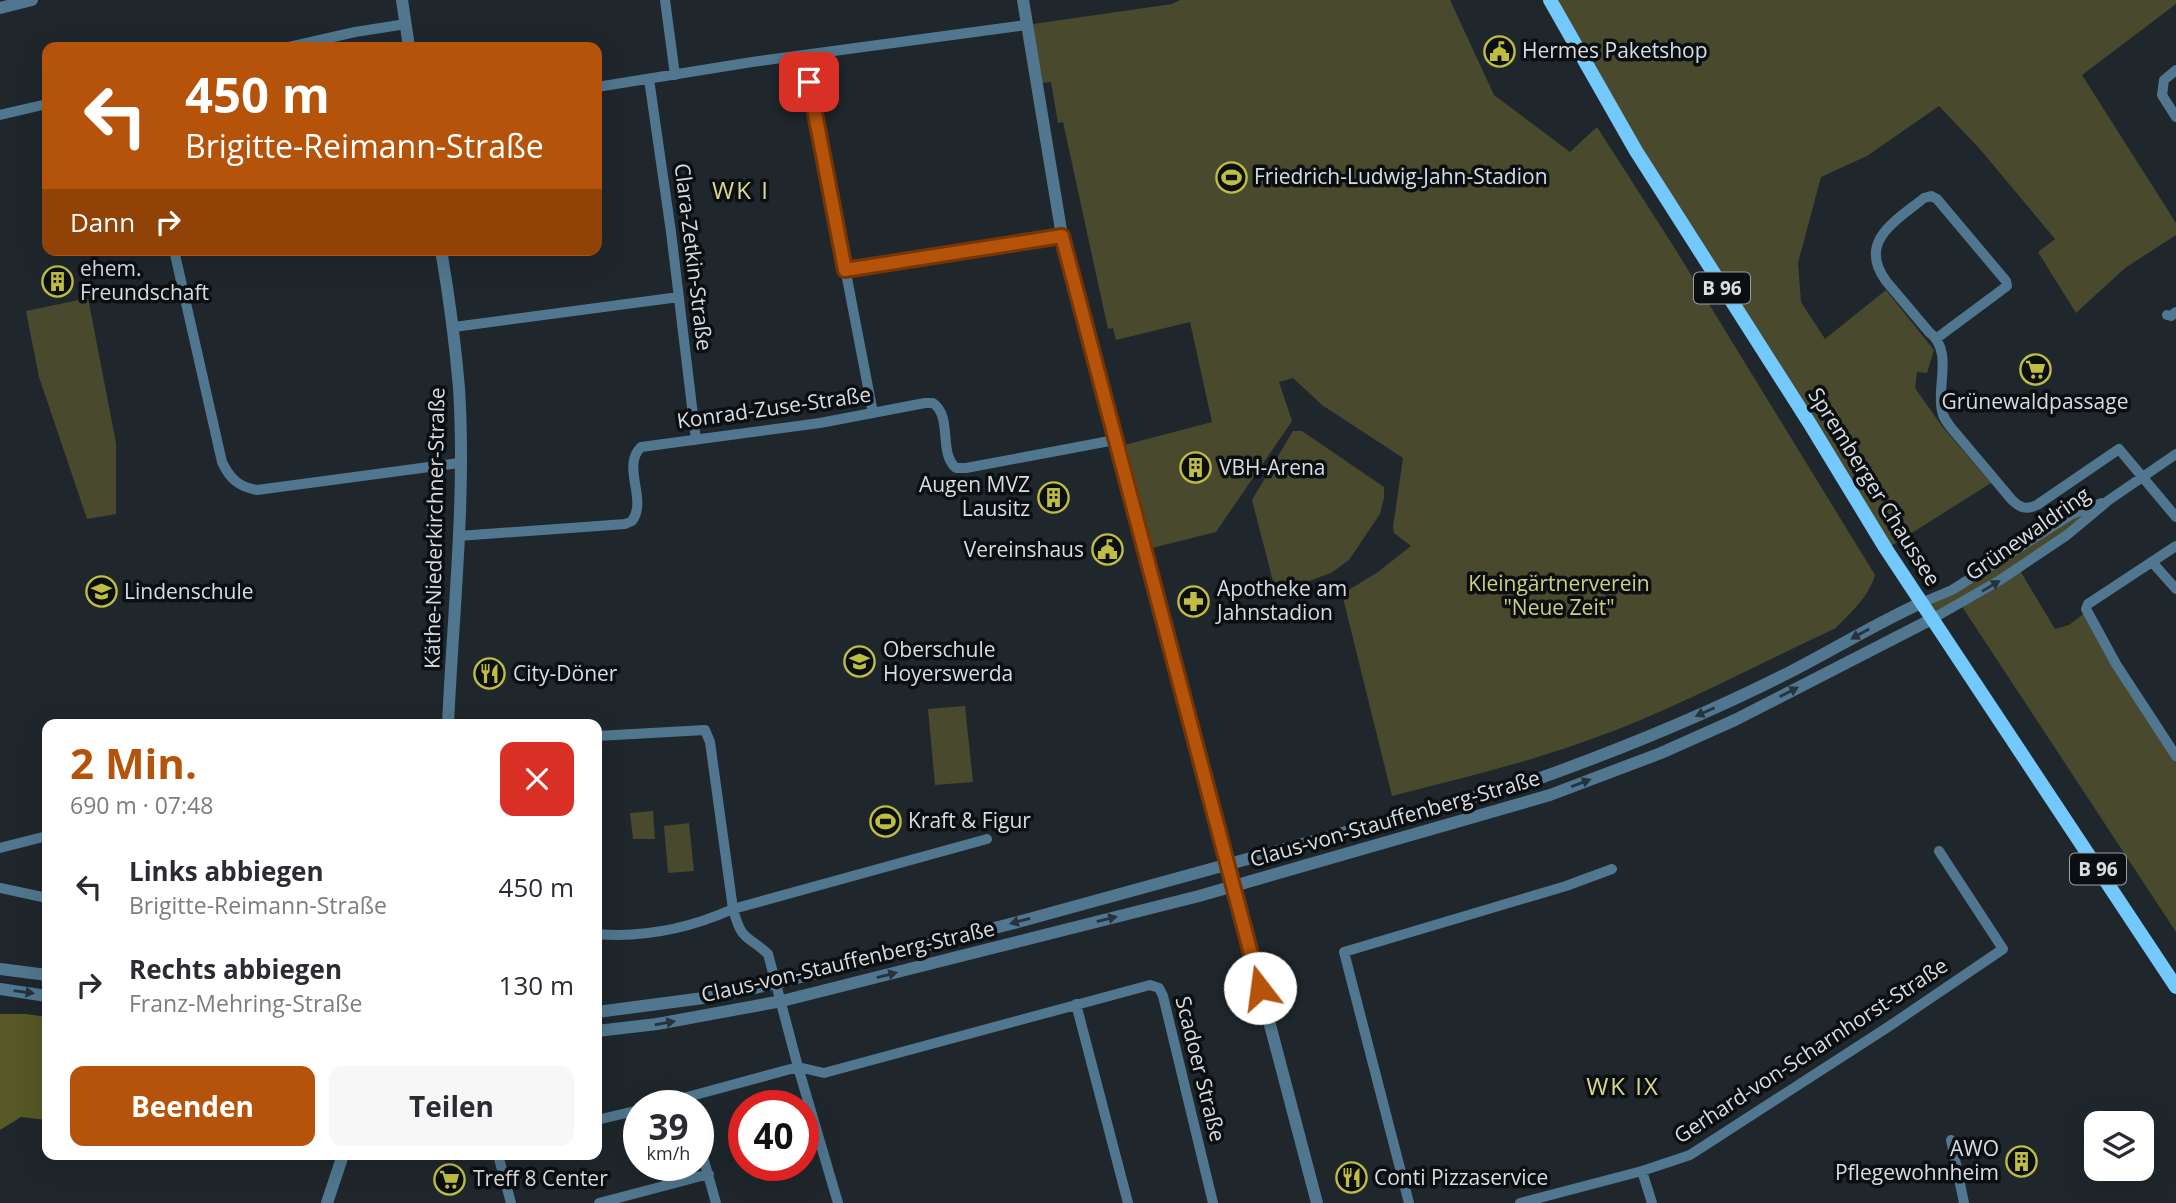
<!DOCTYPE html>
<html lang="de">
<head>
<meta charset="utf-8">
<style>
  body { margin:0; font-family:"Open Sans",sans-serif; background:#f7f7f7; color:#2b2b33; height:100vh; display:flex; flex-direction:column; font-size:26px; white-space:nowrap }
  * { box-sizing:border-box; margin:0 }
  p { font-size:23px; color:#7c7c81 }
  .icon { flex:none; width:38px; height:38px; fill:none; stroke:currentColor; stroke-width:2; stroke-linecap:round; stroke-linejoin:round }
  .map { position:relative; flex:1; overflow:hidden }
  .sheet { position:absolute; left:42px; top:719px; width:560px; height:441px; display:flex; flex-direction:column; background:#fff; border-radius:14px; box-shadow:0 7px 28px #0002 }
  .sheet>* { flex:none }
  .banner { position:absolute; left:42px; top:42px; width:560px; height:214px; border-radius:14px; box-shadow:0 7px 28px #0002; background:#b45309; color:#fff; overflow:hidden }
  .tools { position:absolute; left:2084px; top:1111px; display:grid; gap:14px }
  .tools a { display:grid; place-items:center; width:70px; height:70px; border-radius:14px; background:#fff; box-shadow:0 7px 28px #0002; font-size:35px }
  .speed { position:absolute; left:623px; top:1090px; display:flex; gap:14px; font-size:35px; font-weight:700; text-align:center }
  .speed>* { display:grid; place-content:center; width:91px; height:91px; border-radius:50%; background:#fff; box-shadow:0 7px 28px #0002; line-height:1 }
  .speed small { font-size:18px; font-weight:400 }
  .speed .limit { border:10px solid #d22; background:#fff; color:#111 }
  .pin { position:absolute; display:grid; place-items:center; width:60px; height:60px; color:#fff; margin:-30px; border-radius:14px; box-shadow:0 4px 10px #0006 }
  .me { position:absolute; width:77px; margin:-38px; rotate:345deg; stroke-linejoin:round; filter:drop-shadow(0 0 5px #0008) }
  .turn { display:flex; align-items:center; gap:24px; height:147px; padding:0 28px; font-size:32px }
  .turn .icon { width:91px; height:91px; stroke-width:2.5 }
  .turn b { display:block; font-size:49px; line-height:60px }
  .then { display:flex; align-items:center; height:66px; padding:0 28px; background:#0003; gap:14px; font-size:26px }
  .round { display:grid; place-items:center; flex:none; width:74px; height:74px; border-radius:14px; background:#f7f7f7 }
  .summary { display:flex; align-items:center; justify-content:space-between; height:119px; padding:0 28px }
  h1 { font-size:42px; font-weight:700; line-height:52px; color:#b45309 }
  .cta { display:flex; gap:14px; margin-top:auto; padding:14px 28px }
  .cta a { flex:1; height:80px; border-radius:14px; background:#b45309; color:#fff; font-size:28px; font-weight:700; line-height:80px; text-align:center }
  .cta a+a { background:#f7f7f7; color:#2b2b33 }
  ul { padding:0; list-style:none }
  li { display:flex; align-items:center; gap:21px; height:98px; padding:0 28px }
  li div { flex:1 }
  li b { display:block; font-size:26px }
  li em { font-style:normal }
  .map>svg:first-child { display:block }
</style>
</head>
<body>
<div class="map">
<svg width="2176" height="1203" viewBox="0 0 2176 1203">
  <rect width="100%" height="100%" fill="#1f272c"/>
  <!-- green -->
  <path fill="#49492d" d="M1180 0H1450L1494 95 1570 152 1597 127 1674 247 1875 575C1868 598 1852 611 1836 628 1756 665 1679 707 1597 737 1531 762 1461 778 1392 796L1342 594 1378 572 1411 546 1394 533 1393 527 1403 458 1322 405 1293 378 1279 382 1292 421 1216 532 1144 550 1117 447 1212 422 1190 322 1116 340 1113 328 1108 329 1063 122 1058 123 1051 82 1036 84 1026 25 1172 4Z
    M1553 0H2176V4L2082 75 2176 223V235L2125 268 2076 313 2038 252 2055 239 1979 148 1939 106 1867 156 1821 177 1798 263 1801 302 1825 339 1886 290 1934 350 1927 373 1917 372 1915 388 1941 425 1991 483 1888 548 1680 219Z
    M88 298 116 443V514L87 519 39 377 26 311Z
    M1293 431H1302L1384 487V498L1380 514 1349 560 1331 573 1276 593 1252 500Z
    M2105 502 2066 534 1934 620 1925 608 2056 524Z
    M2019 569 2055 629 2069 625 2086 612 2176 756V932L1961 605Z
    M965 706 973 782 935 785 928 709Z
    M653 811 655 839H633L630 813Z
    M689 823 694 871 668 873 664 826Z"/>
  <!-- forest -->
  <path fill="#575826" d="M0 1014H26L47 1017V1120L21 1117 0 1130Z"/>
  <g fill="none" stroke-linecap="round" stroke-linejoin="round">
    <!-- minor -->
    <path stroke="#50778f" stroke-width="10" d="M665 0 675 75
      M289 47 355 32 406 24
      M804 55 873 413
      M2176 70 2164 80 2162 95 2176 117
      M649 79 671 232 696 440
      M597 87 752 62 1026 25
      M0 115 47 104
      M174 250 222 462C230 479 239 487 257 490L459 463
      M845 270 1062 236
      M2167 315 2171 316 2176 312
      M454 327 679 297
      M1937 338 2007 286 2006 281 1937 199 1931 196 1924 198C1896 221 1857 241 1886 281L1929 332C1954 351 1936 386 1942 411 1943 418 1948 424 1953 430L2012 500C2020 508 2026 510 2037 505L2119 449 2176 517
      M458 536 598 526 625 524 632 521C648 500 621 466 641 447L820 423 925 403H933C953 417 938 453 956 468H966L1115 440
      M2176 546 2088 604 2086 609 2116 664 2176 756
      M2152 562 2176 589
      M1921 603 1952 590 2072 514 2102 503
      M1932 619 2000 580 2067 535 2109 500 2176 454
      M597 736 705 730 710 742 733 909 987 839
      M0 848 47 836
      M0 888 47 898
      M597 934C644 938 690 928 733 909 742 942 746 934 768 954L798 1067 824 1073 1150 985 1159 988 1163 996 1213 1203
      M1076 1004 1128 1203
      M654 1106 798 1067 838 1203
      M597 1120 639 1110
      M698 1139 716 1203
      M1951 1140 1964 1203
      M498 1155 511 1203
      M1642 1171 1652 1203
      M599 1203 709 1174
      M1409 1203 1344 952 1566 886 1612 869
      M1520 1203 1642 1171 1690 1155 1888 1027 2003 949 1939 851"/>
    <!-- tertiary -->
    <path stroke="#50778f" stroke-width="12" d="M402 0 409 47
      M1023 0 1062 236 1317 1203
      M0 8 32 0
      M441 250C449 296 455 341 459 388 466 500 453 613 448 724
      M0 969 47 975
      M0 989 47 996
      M597 1012 719 996 777 983 1018 922 1532 781C1619 750 1705 715 1788 673 1833 650 1875 624 1921 603
      M597 1031 657 1024 782 1001 1199 896 1550 795 1661 753 1735 720 1932 619
      M327 1203 343 1155"/>
    <!-- primary -->
    <path stroke="#73c8fc" stroke-width="14" d="M1550 0 1636 151 1810 424 1886 549 2176 987"/>
  </g>
  <!-- one-way arrows -->
  <defs><path id="oneway-solid" d="M-6-.8H1V-3.2L6.5 0L1 3.2V.8H-6Z" transform="scale(1.75)"/></defs>
  <g fill="#24333e">
    <use href="#oneway-solid" transform="translate(1991 586) rotate(-31)"/>
    <use href="#oneway-solid" transform="translate(1860 634) rotate(151)"/>
    <use href="#oneway-solid" transform="translate(1789 692) rotate(-27)"/>
    <use href="#oneway-solid" transform="translate(1705 712) rotate(156)"/>
    <use href="#oneway-solid" transform="translate(1581 783) rotate(-21)"/>
    <use href="#oneway-solid" transform="translate(1107 919) rotate(-14)"/>
    <use href="#oneway-solid" transform="translate(1020 921) rotate(165)"/>
    <use href="#oneway-solid" transform="translate(887 975) rotate(-14)"/>
    <use href="#oneway-solid" transform="translate(24 992) rotate(8)"/>
    <use href="#oneway-solid" transform="translate(665 1023) rotate(-10)"/>
  </g>
  <g fill="none" stroke-linecap="round" stroke-linejoin="round">
    <defs>
      <path id="route" d="M809 82 845 270 1062 236 1260 988"/>
    </defs>
    <!-- route casing -->
    <use href="#route" stroke="#753606" stroke-width="18"/>
    <!-- route -->
    <use href="#route" stroke="#b45309" stroke-width="12"/>
  </g>
  <!-- icons -->
  <defs>
    <symbol id="civic-ring" viewBox="-11 -11 22 22"><circle r="9.5" fill="#0c0f12" stroke="#bfbe42" stroke-width="1.5"/><path d="M-.6-6.5H3V-4.5H.6V-3L4-1V1h2V6H-6V1h2V-1L-.6-3ZM-1.2 2.5V6h2.4V2.5Z" fill="#bfbe42"/></symbol>
    <symbol id="stadium-ring" viewBox="-11 -11 22 22"><circle r="9.5" fill="#0c0f12" stroke="#bfbe42" stroke-width="1.5"/><path d="M0-5a6.5 5 0 1 0 0 10a6.5 5 0 1 0 0-10ZM-3.5-1.8h7v3.6h-7Z" fill="#bfbe42"/></symbol>
    <symbol id="building-ring" viewBox="-11 -11 22 22"><circle r="9.5" fill="#0c0f12" stroke="#bfbe42" stroke-width="1.5"/><path d="M-4-6H4V6H1V3H-1V6H-4ZM-2.5-4.3h1.7v1.8h-1.7ZM.8-4.3h1.7v1.8H.8ZM-2.5-1h1.7V.8h-1.7ZM.8-1h1.7V.8H.8Z" fill="#bfbe42"/></symbol>
    <symbol id="supermarket-ring" viewBox="-11 -11 22 22"><circle r="9.5" fill="#0c0f12" stroke="#bfbe42" stroke-width="1.5"/><path d="M-6-5.5h2.5l.6 2H6L4.5 2H-2.5L-4.4-4H-6ZM-1.5 3.2a1.3 1.3 0 1 0 .1 0ZM3 3.2a1.3 1.3 0 1 0 .1 0Z" fill="#bfbe42"/></symbol>
    <symbol id="school-ring" viewBox="-11 -11 22 22"><circle r="9.5" fill="#0c0f12" stroke="#bfbe42" stroke-width="1.5"/><path d="M0-5L7-2L0 1L-7-2ZM-4 1L0 2.5L4 1V4Q0 6-4 4Z" fill="#bfbe42"/></symbol>
    <symbol id="pharmacy-ring" viewBox="-11 -11 22 22"><circle r="9.5" fill="#0c0f12" stroke="#bfbe42" stroke-width="1.5"/><path d="M-2-6h4v4h4v4h-4v4h-4v-4h-4v-4h4Z" fill="#bfbe42"/></symbol>
    <symbol id="restaurant-ring" viewBox="-11 -11 22 22"><circle r="9.5" fill="#0c0f12" stroke="#bfbe42" stroke-width="1.5"/><path d="M-5-6h1v4h1v-4h1v4h1v-4h1v5L-1.5 .5V6h-2V.5L-5-1ZM5-6V6H3V1.5H1.5Q1.5-4 5-6Z" fill="#bfbe42"/></symbol>
  </defs>
  <g fill-rule="evenodd">
    <use href="#civic-ring" x="1482" y="34" width="35" height="35"/>
    <use href="#stadium-ring" x="1214" y="160" width="35" height="35"/>
    <use href="#building-ring" x="40" y="264" width="35" height="35"/>
    <use href="#supermarket-ring" x="2018" y="352" width="35" height="35"/>
    <use href="#building-ring" x="1178" y="450" width="35" height="35"/>
    <use href="#building-ring" x="1036" y="480" width="35" height="35"/>
    <use href="#civic-ring" x="1090" y="532" width="35" height="35"/>
    <use href="#school-ring" x="84" y="574" width="35" height="35"/>
    <use href="#pharmacy-ring" x="1176" y="584" width="35" height="35"/>
    <use href="#school-ring" x="842" y="644" width="35" height="35"/>
    <use href="#restaurant-ring" x="472" y="656" width="35" height="35"/>
    <use href="#stadium-ring" x="868" y="804" width="35" height="35"/>
    <use href="#building-ring" x="2004" y="1144" width="35" height="35"/>
    <use href="#restaurant-ring" x="1334" y="1160" width="35" height="35"/>
    <use href="#supermarket-ring" x="432" y="1162" width="35" height="35"/>
  </g>
  <g text-anchor="middle" stroke-width="7" stroke-linejoin="round" paint-order="stroke">
    <!-- shield labels -->
    <g fill="#0c0f12" stroke="#9b9fa3" stroke-width="2">
      <rect x="1694" y="272.5" width="56" height="31" rx="5"/>
      <rect x="2070" y="853.5" width="56" height="31" rx="5"/>
    </g>
    <g font-size="19" font-weight="bold" fill="#d8dde1">
      <text x="1722" y="295">B 96</text>
      <text x="2098" y="876">B 96</text>
    </g>
    <!-- poi labels -->
    <g font-size="21" fill="#d8dde1" stroke="#0c0f12" text-anchor="start">
      <text x="1522" y="58">Hermes Paketshop</text>
      <text x="1254" y="184">Friedrich-Ludwig-Jahn-Stadion</text>
      <text x="80" y="276">ehem.<tspan x="80" dy="24">Freundschaft</tspan></text>
      <text x="2035" y="409" text-anchor="middle">Grünewaldpassage</text>
      <text x="1219" y="475">VBH-Arena</text>
      <text x="1030" y="492" text-anchor="end">Augen MVZ<tspan x="1030" dy="24">Lausitz</tspan></text>
      <text x="1084" y="557" text-anchor="end">Vereinshaus</text>
      <text x="1217" y="596">Apotheke am<tspan x="1217" dy="24">Jahnstadion</tspan></text>
      <text x="124" y="599">Lindenschule</text>
      <text x="883" y="657">Oberschule<tspan x="883" dy="24">Hoyerswerda</tspan></text>
      <text x="513" y="681">City-Döner</text>
      <text x="908" y="828">Kraft &amp; Figur</text>
      <text x="1999" y="1156" text-anchor="end">AWO<tspan x="1999" dy="24">Pflegewohnheim</tspan></text>
      <text x="1374" y="1185">Conti Pizzaservice</text>
      <text x="473" y="1186">Treff 8 Center</text>
    </g>
    <!-- street labels -->
    <g font-size="21" fill="#d8dde1" stroke="#0c0f12">
      <text transform="translate(693 257) rotate(83)" y="7">Clara-Zetkin-Straße</text>
      <text transform="translate(774 408) rotate(-8)" y="7">Konrad-Zuse-Straße</text>
      <text transform="translate(1874 487) rotate(58)" y="7">Spremberger Chaussee</text>
      <text transform="translate(435 528) rotate(-89)" y="7">Käthe-Niederkirchner-Straße</text>
      <text transform="translate(2028 534) rotate(-35)" y="7">Grünewaldring</text>
      <text transform="translate(1395 819) rotate(-16)" y="7">Claus-von-Stauffenberg-Straße</text>
      <text transform="translate(848 962) rotate(-13)" y="7">Claus-von-Stauffenberg-Straße</text>
      <text transform="translate(1811 1051) rotate(-33)" y="7">Gerhard-von-Scharnhorst-Straße</text>
      <text transform="translate(1200 1069) rotate(76)" y="7">Scadoer Straße</text>
    </g>
    <!-- park labels -->
    <g font-size="21" fill="#cdcf81" stroke="#0c0f12">
      <text x="1559" y="591">Kleingärtnerverein<tspan x="1559" dy="24">"Neue Zeit"</tspan></text>
    </g>
    <!-- quarter labels -->
    <g font-size="24" letter-spacing="2" fill="#d8d98b" stroke="#0c0f12">
      <text x="741" y="199">WK I</text>
      <text x="1623" y="1095">WK IX</text>
    </g>
  </g>
</svg>
<div class="tools">
<a><svg class="icon" aria-label="layers" viewBox="0 0 24 24"><path d="M12 4l9 5-9 5-9-5zM3 14l9 5 9-5"/></svg></a>
</div>
<div class="speed"><div>39<small>km/h</small></div><div class="limit">40</div></div>
<div class="pin" style="left:809px;top:82px;background:#d93025"><svg class="icon" aria-label="arrive" viewBox="0 0 24 24"><path d="M6 21V4h12l-3 4 3 4H6"/></svg></div>
<svg class="me" style="left:1260px;top:988px" viewBox="-20 -20 40 40"><circle r="19" fill="#fff"/><path d="M0-13L10 11 0 6-10 11z" fill="#b45309"/></svg>
<div class="banner">
<div class="turn"><svg class="icon" aria-label="left" viewBox="0 0 24 24"><path d="M17 20v-9H6M10 6l-5 5 5 5"/></svg><div><b>450 m</b>Brigitte-Reimann-Straße</div></div>
<div class="then">Dann<svg class="icon" aria-label="right" viewBox="0 0 24 24"><path d="M7 20v-9h11M14 6l5 5-5 5"/></svg></div>
</div>
<section class="sheet">
<div class="summary"><div><h1>2 Min.</h1><p>690 m · 07:48</p></div><a class="round" style="background:#d93025;color:#fff"><svg class="icon" aria-label="close" viewBox="0 0 24 24"><path d="M6 6l12 12M18 6L6 18"/></svg></a></div>
<ul>
<li><svg class="icon" aria-label="left" viewBox="0 0 24 24"><path d="M17 20v-9H6M10 6l-5 5 5 5"/></svg><div><b>Links abbiegen</b><p>Brigitte-Reimann-Straße</p></div><em>450 m</em></li>
<li><svg class="icon" aria-label="right" viewBox="0 0 24 24"><path d="M7 20v-9h11M14 6l5 5-5 5"/></svg><div><b>Rechts abbiegen</b><p>Franz-Mehring-Straße</p></div><em>130 m</em></li>
</ul>
<div class="cta"><a>Beenden</a><a>Teilen</a></div>
</section>
</div>
</body>
</html>
